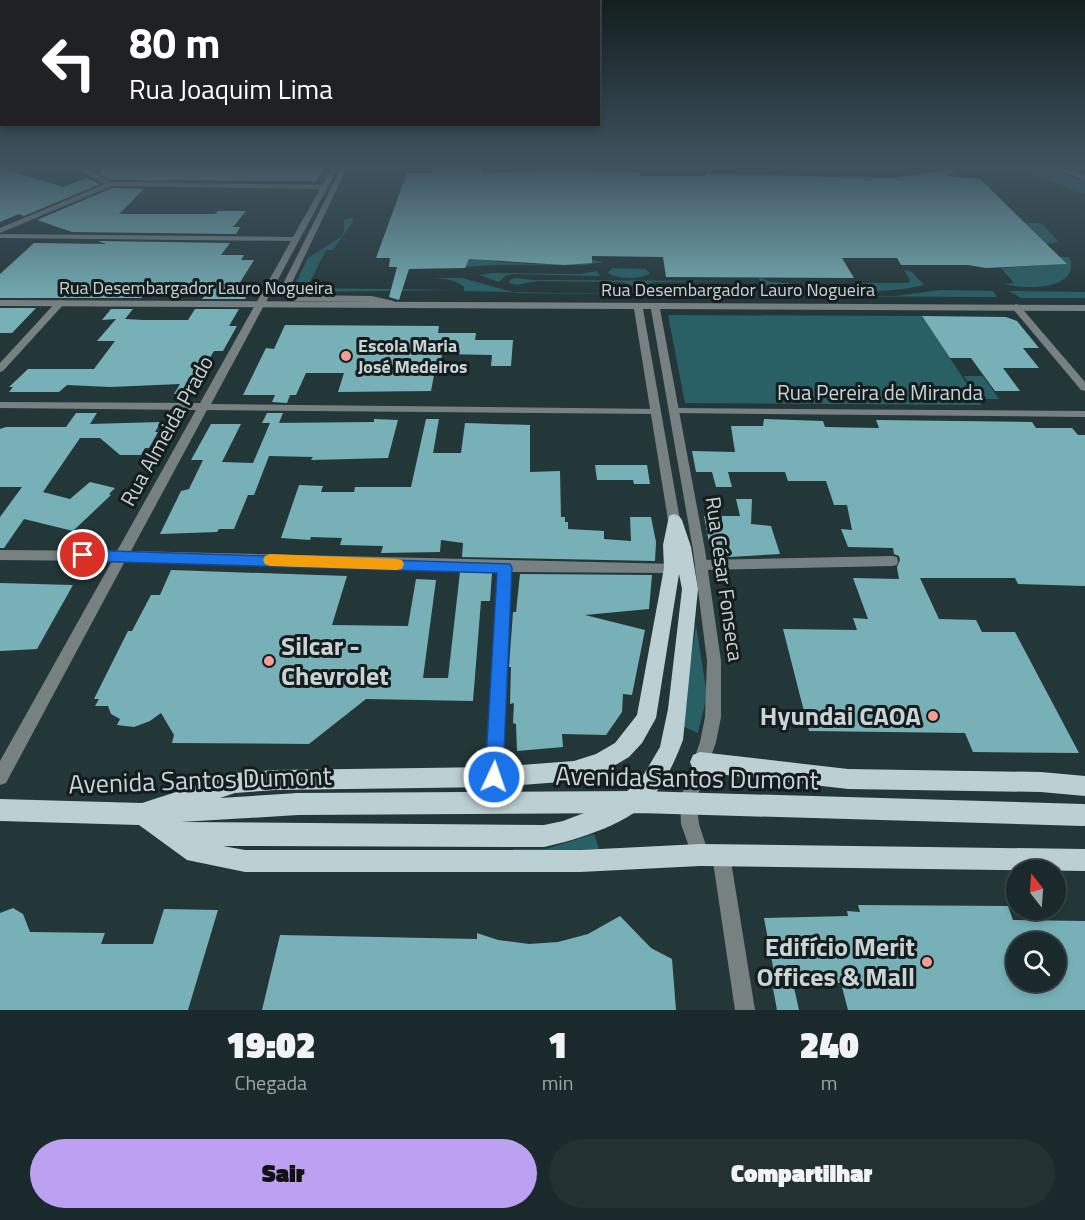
<!DOCTYPE html>
<html lang="pt">
<head>
<meta charset="utf-8">
<style>
  body { margin:0; font-family:"Titillium Web",sans-serif; background:#233133; color:#f1f3f6; height:100vh; display:flex; flex-direction:column; font-size:22px; white-space:nowrap }
  * { box-sizing:border-box; margin:0 }
  p { font-size:20px; color:#9fa6a9 }
  .icon { flex:none; width:33px; height:33px; fill:none; stroke:currentColor; stroke-width:2; stroke-linecap:round; stroke-linejoin:round }
  .map { position:relative; height:1010px; overflow:hidden }
  .drawer { display:flex; flex-direction:column; background:#1a292b; flex:1 }
  .drawer>* { flex:none }
  .hud { position:absolute; left:0px; top:0px; width:600px; height:126px; box-shadow:0 3px 9px #0003,0 0 0 2px #384547; background:#202124; color:#fff; overflow:hidden }
  .needle { width:39px; rotate:343deg }
  .tools { position:absolute; left:1006px; top:860px; display:grid; gap:12px }
  .tools a { display:grid; place-items:center; width:60px; height:60px; border-radius:50%; background:#1a292b; box-shadow:0 3px 9px #0003,0 0 0 2px #384547; font-size:30px }
  .pin { position:absolute; display:grid; place-items:center; width:51px; height:51px; color:#fff; margin:-26px; border:3px solid #fff; border-radius:50%; box-shadow:0 2px 6px #0007 }
  .me { position:absolute; width:66px; margin:-33px; rotate:3deg; stroke-linejoin:round; filter:drop-shadow(0 0 4px #0008) }
  .turn { display:flex; align-items:center; gap:21px; height:126px; padding:0 30px; font-size:27px }
  .turn .icon { width:78px; height:78px; stroke-width:2.5 }
  .turn b { display:block; font-size:42px; line-height:51px }
  .eta { display:flex; justify-content:space-evenly; align-items:center; height:102px; text-align:center }
  .eta b { font-size:36px; font-weight:800; line-height:42px }
  .button { display:flex; gap:12px; margin-top:auto; padding:12px 30px }
  .button a { flex:1; height:69px; border-radius:36px; background:#bca0f2; color:#111; font-size:24px; font-weight:800; line-height:69px; text-align:center }
  .button a+a { background:#233133; color:#f1f3f6 }
  .map>svg:first-child { display:block }
</style>
</head>
<body>
<div class="map">
<svg width="1085" height="1010" viewBox="0 0 1085 1010">
  <rect width="100%" height="100%" fill="#233739"/>
  <!-- green -->
  <path fill="#286066" d="M1017 168H1047L1085 182V194Z
    M351 218 354 220 333 250H326L307 288 453 290 303 292 295 287V284L308 258 341 237 344 231V220Z
    M1025 223H1041L1059 242 1046 244Z
    M1059 257H1069C1083 290 1023 290 1005 284L1014 283 1001 268 1066 264Z
    M469 258C510 264 551 266 592 263V260L604 262 584 265H492L452 268 468 262Z
    M612 268 645 269 650 273C642 280 617 279 608 273Z
    M904 270 912 272 924 285C907 289 869 295 854 287L858 283H909L910 280Z
    M597 271 600 276 512 274 505 276 499 282 479 275 492 273 580 274Z
    M759 277 770 282 796 284H780L733 296 659 295 662 290C670 290 678 294 686 294 703 295 749 297 760 283Z
    M421 278H462L516 293 594 294 618 291 613 294 464 291V287C452 277 435 278 421 278Z
    M515 278 534 280 743 281 654 282 640 287 621 282 538 281 516 285 509 283 510 280Z
    M941 290 993 291 997 297 763 296H896Z
    M1009 291 1085 292V298H1021Z
    M668 315 922 316 981 405 685 403Z
    M964 376H983L999 399H979Z
    M696 625 707 695 698 733 682 726Z
    M594 834 599 849 513 853V849H546Z"/>
  <!-- building -->
  <path fill="#77b0b7" fill-rule="evenodd" d="M0 168 64 187 86 178 100 184 24 216 19 214 0 222Z
    M105 168H324L316 181 113 180 99 174Z
    M433 168H482L481 173 559 170 639 172 640 176H706L705 174 895 178 959 168 947 176 980 179 1067 264 986 268 968 265H901L897 258H842L854 278 666 277 663 257 592 256V263L564 265 469 259 465 268 409 269 399 300 389 297 397 267H389L390 258H376L407 173H432Z
    M112 188 144 189 119 214H215L218 211H246L233 227H240L236 234 72 232 37 220Z
    M98 241 230 243 221 255H244L241 260H254L239 284H253L245 299H202L206 293H195L197 289H149L141 298H0V274L34 243 106 244Z
    M0 308H36L12 333H0Z
    M111 309H133L125 319 143 320H188L195 309H239L229 326H237L223 351H214L188 394H174L180 384 110 387 67 385 59 392H9L13 387H9L28 369H94L115 341H97L116 319 102 320Z
    M922 316 1006 317 1017 321 1039 348H1023L1039 368H1003L1020 391H995L971 358H950Z
    M285 325 439 326 438 333H476L475 340H513L511 366H491L492 355 442 354 438 375H434L431 391 338 392 344 373H306L296 395H290L287 403 272 402 275 395H243L266 348 274 349Z
    M76 413H97L90 424 161 422 155 432H158L149 448H145L141 455H120L100 438H80L43 492 70 499 90 482 115 488 109 494 111 495 73 531 24 519 4 548H0V517L22 487H0V429L6 427H66Z
    M267 413H283L279 423H262Z
    M374 419 398 420 388 458 311 460 313 457 269 456 254 495H248L234 529H219L217 532 160 534 181 491 189 489 203 460H191L211 424H241L222 462 253 463 270 423 374 422Z
    M426 419H439L433 453H461L465 423 530 425V472L560 471 561 517H565V522H568V529L604 531V539L631 541 630 517H651L656 542 655 561 462 557 463 543 441 540 440 552 381 553 383 546 340 545 342 538 311 537 310 540 281 538 299 485 323 486 321 492H354L355 487H411Z
    M764 419 823 421 825 427 879 428 876 420 1032 422 1036 428H1072L1078 435H1085V586L1018 584 1015 578H920L939 619 976 620 982 632H1015L1079 753 973 752 965 733 809 731 783 629 857 630 853 618 868 619 853 578 899 579 897 567 900 560 899 556 894 554 893 548 848 547 841 529 852 530 847 505H834L826 481H788L785 472H728L732 487H716L712 472H696L692 451 735 452 731 426H763Z
    M595 465H647L650 484H634L633 480H597Z
    M736 499H752L751 524 771 526 780 554 712 558 704 516H740Z
    M171 570 347 576 332 625 408 626 416 579 436 580 423 678H448L460 572 492 573 490 601H481L473 701 366 699 309 744 172 743 174 735 161 713 150 721 134 727 117 725 120 719 111 714 108 706H95L99 699H94L128 631H132L151 595H160Z
    M520 574 652 575 649 609 585 615 645 630 632 695 623 694 622 712 606 735 562 734 563 747 517 751 516 724 513 723 514 703 510 704 511 667H509L513 612H516Z
    M0 583 73 585 37 649 0 651Z
    M858 905 1008 906 1013 920 1085 921V1010H848L841 983H793L799 1010H777L772 983H776L764 918 848 916 847 911 860 912ZM1017 942H1056V981H1017Z
    M13 908 23 914 30 932 105 933 101 944H153L164 909 218 910 188 1010H0V913Z
    M620 916 651 948 672 959 676 1010H262L280 935 477 939V933L498 940 529 944 558 942 588 934Z"/>
  <g fill="none" stroke-linecap="round" stroke-linejoin="round">
    <!-- minor -->
    <path fill="#788182" fill-rule="evenodd" d="M75 168H82L112 182 322 185 332 168H338L211 404 659 409 660 411 655 414 207 410 131 551 677 564 679 568 677 572 672 573 511 572 502 777 500 783 494 785 488 783 486 777 498 571 125 561 6 783 0 785V761L112 561 0 560V550L117 551 196 410 0 408V402L200 403 291 241 0 238V234L293 237 320 189 112 186 0 233V228L105 184Z
      M341 168H347L288 291 297 295 372 296 394 301V305L372 302 295 301 279 292Z
      M60 300 63 301V305L3 371 0 372V363L57 301Z
      M1016 304 1019 305 1085 382V391L1081 390 1013 309 1012 307Z
      M675 408 1085 411V417L671 413 670 411Z
      M892 556 897 557 898 561 897 565 892 566 701 570 696 569 695 565 696 561 701 560Z
      M721 846 727 849 730 855 755 1010H735L712 855 715 849Z"/>
    <!-- tertiary -->
    <path fill="#788182" fill-rule="evenodd" d="M1053 168H1061L1085 176V180Z
      M0 300 1085 305V311L660 309 705 550 721 661V717L716 742 696 800 699 824 709 855 706 861 700 864 694 861 681 824 680 800 700 742 705 717 707 661 693 550 651 309H643L680 520 678 523H670L668 520 634 309 0 306Z"/>
    <!-- primary -->
    <path fill="#bccfd2" fill-rule="evenodd" d="M674 514 679 516 682 520 691 547 698 589 683 740C676 759 667 778 655 794 635 822 577 840 544 847L223 846 245 850H580L700 844 1085 849V871L700 866 580 872H245L187 860 139 825 0 821V799L142 803 235 773 276 770 494 767 574 761 596 754 615 743 637 715 664 568 663 545 669 516ZM679 574 682 589 668 709 660 747 640 781 613 802 563 821 544 825 181 822 298 815 305 811 309 804 305 797 298 793 220 798 235 793 276 790 494 787 574 781 607 770 629 757 642 743 656 718Z
      M700 752 848 769 1041 772 1085 776V796L1041 792 848 789 700 772 693 769 690 762 693 755Z"/>
    <!-- primary-bridge -->
    <path stroke="#bccfd2" stroke-width="22" d="M298 804 640 802 1083 815"/>
  </g>
  <!-- sky -->
  <linearGradient id="sky" x2="0" y2="1"><stop stop-color="#131e1f"/><stop offset="0.54" stop-color="#3f535f"/><stop offset="1" stop-color="#3f535f" stop-opacity="0"/></linearGradient>
  <rect width="1085" height="309" fill="url(#sky)"/>
  <!-- route -->
  <path fill="#1a73e8" stroke="#114b97" stroke-width="1.5" d="M83 550 510 564 512 568 503 777 501 783 494 786 487 783 485 777 497 573 83 561 78 559 76 555 78 551Z"/>
  <!-- slow -->
  <path fill="#f59e0b" d="M270 554 396 559 402 560 404 564 402 569 396 570 270 566 265 564 263 560 265 556Z"/>
  <!-- markers -->
  <g fill="#f59c94" stroke="#141c1d" stroke-width="2">
    <circle cx="346" cy="356" r="6"/>
    <circle cx="269" cy="661" r="6"/>
    <circle cx="933" cy="716" r="6"/>
    <circle cx="927" cy="962" r="6"/>
  </g>
  <g text-anchor="middle" stroke-width="6" stroke-linejoin="round" paint-order="stroke">
    <!-- far-street labels -->
    <g font-size="18" fill="#c8d4d5" stroke="#141c1d">
      <text x="196" y="294">Rua Desembargador Lauro Nogueira</text>
      <text x="738" y="296">Rua Desembargador Lauro Nogueira</text>
    </g>
    <!-- far-poi labels -->
    <g font-size="18" font-weight="bold" fill="#c8d4d5" stroke="#141c1d" text-anchor="start">
      <text x="358" y="352">Escola Maria<tspan x="358" dy="21">José Medeiros</tspan></text>
    </g>
    <!-- street labels -->
    <g font-size="21" fill="#c8d4d5" stroke="#141c1d">
      <text x="880" y="400">Rua Pereira de Miranda</text>
      <text transform="translate(167 431) rotate(-61)" y="7">Rua Almeida Prado</text>
      <text transform="translate(724 579) rotate(82)" y="7">Rua César Fonseca</text>
    </g>
    <!-- near-poi labels -->
    <g font-size="26" font-weight="bold" fill="#c8d4d5" stroke="#141c1d" text-anchor="end">
      <text x="281" y="655" text-anchor="start">Silcar -<tspan x="281" dy="30">Chevrolet</tspan></text>
      <text x="921" y="725">Hyundai CAOA</text>
      <text x="915" y="956">Edifício Merit<tspan x="915" dy="30">Offices &amp; Mall</tspan></text>
    </g>
    <!-- near-street labels -->
    <g font-size="26" fill="#c8d4d5" stroke="#141c1d">
      <text transform="translate(687 778) rotate(1)" y="9">Avenida Santos Dumont</text>
      <text transform="translate(200 780) rotate(-2)" y="9">Avenida Santos Dumont</text>
    </g>
  </g>
</svg>
<div class="tools">
<a><svg class="needle" viewBox="-14 -14 28 28"><path d="M0-13l5 13h-10z" fill="#e53935"/><path d="M0 13l5-13h-10z" fill="#9fa6a9"/></svg></a>
<a><svg class="icon" aria-label="search" viewBox="0 0 24 24"><circle cx="10" cy="10" r="6"/><path d="M15 15l6 6"/></svg></a>
</div>
<div class="pin" style="left:83px;top:555px;background:#d93025"><svg class="icon" aria-label="arrive" viewBox="0 0 24 24"><path d="M6 21V4h12l-3 4 3 4H6"/></svg></div>
<svg class="me" style="left:494px;top:777px" viewBox="-20 -20 40 40"><circle r="17" fill="#1a73e8" stroke="#fff" stroke-width="3"/><path d="M0-11L8 9 0 5-8 9z" fill="#fff"/></svg>
<div class="hud">
<div class="turn"><svg class="icon" aria-label="left" viewBox="0 0 24 24"><path d="M17 20v-9H6M10 6l-5 5 5 5"/></svg><div><b>80 m</b>Rua Joaquim Lima</div></div>
</div>
</div>
<section class="drawer">
<div class="eta">
<div><b>19:02</b><p>Chegada</p></div>
<div><b>1</b><p>min</p></div>
<div><b>240</b><p>m</p></div>
</div>
<div class="button"><a>Sair</a><a>Compartilhar</a></div>
</section>
</body>
</html>
